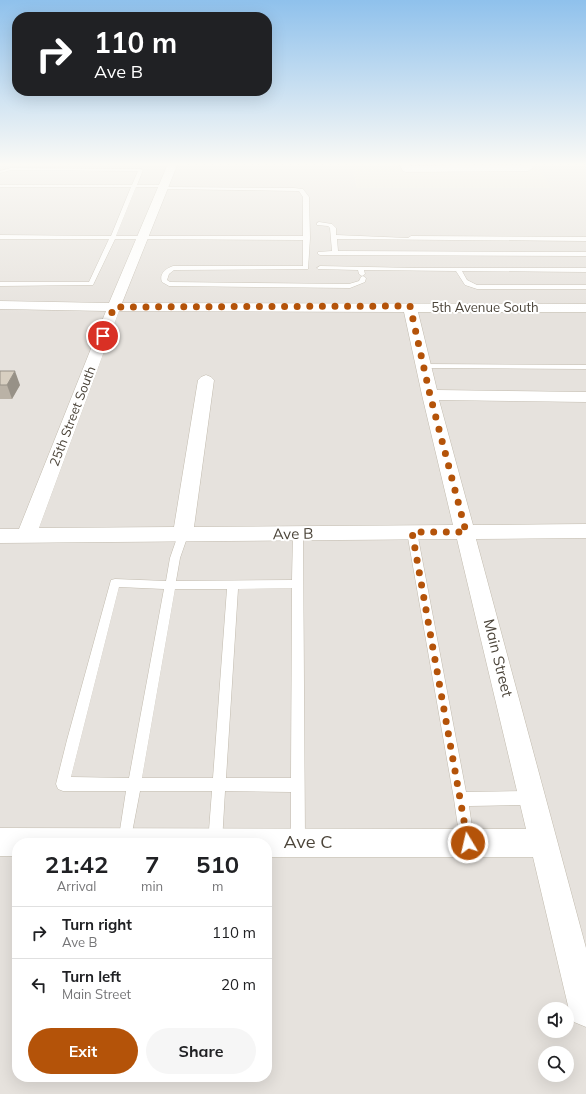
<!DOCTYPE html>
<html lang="en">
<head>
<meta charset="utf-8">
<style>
  body { margin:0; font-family:Mulish,sans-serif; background:#f6f6f6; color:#202124; height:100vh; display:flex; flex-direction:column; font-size:15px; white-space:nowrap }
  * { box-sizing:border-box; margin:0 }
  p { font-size:13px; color:#757577 }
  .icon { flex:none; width:22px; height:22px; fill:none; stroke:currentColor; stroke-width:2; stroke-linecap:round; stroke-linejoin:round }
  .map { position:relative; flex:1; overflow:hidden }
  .sheet { position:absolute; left:12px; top:838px; width:260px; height:244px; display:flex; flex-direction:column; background:#fff; border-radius:16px; box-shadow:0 4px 16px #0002 }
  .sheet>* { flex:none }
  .top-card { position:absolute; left:12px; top:12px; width:260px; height:84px; border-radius:16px; box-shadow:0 4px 16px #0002; background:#202124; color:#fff; overflow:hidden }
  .tools { position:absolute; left:538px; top:1002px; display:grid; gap:8px }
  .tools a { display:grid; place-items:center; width:36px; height:36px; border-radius:50%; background:#fff; box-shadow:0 4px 16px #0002; font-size:20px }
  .pin { position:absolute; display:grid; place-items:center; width:34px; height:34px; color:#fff; margin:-17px; border:2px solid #fff; border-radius:50%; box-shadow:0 1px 4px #0007 }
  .me { position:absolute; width:44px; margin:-22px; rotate:351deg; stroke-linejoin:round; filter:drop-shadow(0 0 3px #0008) }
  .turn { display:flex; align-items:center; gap:14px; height:84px; padding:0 16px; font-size:18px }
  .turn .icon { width:52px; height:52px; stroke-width:2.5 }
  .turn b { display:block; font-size:28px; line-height:34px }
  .eta { display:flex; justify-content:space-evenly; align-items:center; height:68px; text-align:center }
  .eta b { font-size:24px; font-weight:700; line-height:28px }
  .cta { display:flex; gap:8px; margin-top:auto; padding:8px 16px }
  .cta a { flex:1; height:46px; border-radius:24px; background:#b45309; color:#fff; font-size:16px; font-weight:700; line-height:46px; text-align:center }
  .cta a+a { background:#f6f6f6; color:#202124 }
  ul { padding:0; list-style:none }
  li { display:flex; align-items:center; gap:12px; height:52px; padding:0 16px; border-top:1px solid #e0e0e0 }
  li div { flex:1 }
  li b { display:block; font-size:15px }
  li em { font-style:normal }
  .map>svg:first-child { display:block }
</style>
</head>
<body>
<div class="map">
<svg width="586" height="1094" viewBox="0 0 586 1094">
  <rect width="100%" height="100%" fill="#f6f3ec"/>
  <!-- residential -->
  <path fill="#eae5da" d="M0 163H181L180 166H0Z
    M352 163H534L553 188H357Z"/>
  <!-- industrial -->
  <path fill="#e6e2dd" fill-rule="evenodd" d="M181 163H352L357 188H552L534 163H586V1094H0V166H180ZM17 843H267V1077H17ZM545 1009H567V1031H545ZM545 1053H567V1075H545Z"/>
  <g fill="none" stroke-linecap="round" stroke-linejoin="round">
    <defs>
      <path id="lane" d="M11 168 141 169 143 170 137 185H163L165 187 294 188 303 189 309 197 310 238 308 269 174 270 169 274 167 280 170 282 349 284 359 281 361 277 363 276 366 278 365 282 350 288 169 286 162 282C159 274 165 269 173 266H303V240L115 239 93 285 0 286V282H89L109 239H0V235L111 236 131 187H0V185H132L138 171 11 170 0 173V171ZM136 187H160L162 189 299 191 303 197V236H116Z
        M319 222 332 224 336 228V235L408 238 411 236 586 237V241L337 239 338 251 586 252V256L320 255 318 254V252L332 251 330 228 328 226 317 225V223Z
        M320 266 416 268H586V272L462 271 467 280 477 285H586V289H477L465 285 456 271 364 270 365 274 362 276 359 274 358 270 318 269 317 268Z
        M422 364 586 365V369L425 368H422Z
        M412 528 417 532 466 792 531 791 536 793 538 798 536 803 531 805 469 806 474 841 472 846 467 848 462 846 460 841 454 799 407 532Z
        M298 529 303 533 305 841 303 846 298 848 293 846 291 841V792L225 791 222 842 208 843 212 791H140L130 843H118L126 791H63L58 789 56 784 67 740 111 580 115 579 166 581 170 558 178 535 180 532H186L188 535 180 558 176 581 292 580 293 533ZM119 587 164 589 129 778 71 777ZM292 588 291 778H226L238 589ZM175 589H227L213 778H142Z"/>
      <path id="street" d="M135 163H178L122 303 586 304V312H418L437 390 586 392V402L439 400 473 525 586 524V538L476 539 586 948V1027L574 1022 569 1010 533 857H267V843H17V856H0V828L526 829 457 539 0 543V529H19L106 311 0 309V301L109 303 167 166H140ZM119 311 404 312 422 395 453 525 194 527 214 380 211 377 206 375 201 377 198 380 174 527 39 528Z
        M399 163H409L410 166 522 165 520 163H530L533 168 528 171 406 172 403 171Z"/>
    </defs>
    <!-- lane casing -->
    <use href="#lane" stroke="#c2bbae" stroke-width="1"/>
    <!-- street casing -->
    <use href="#street" stroke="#c2bbae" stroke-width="1"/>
    <!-- lane -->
    <use href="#lane" fill="#fff" fill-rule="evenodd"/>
    <!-- street -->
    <use href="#street" fill="#fff" fill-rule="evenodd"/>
  </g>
  <!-- wall -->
  <path fill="#bab2a6" d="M0 371 20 385 12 399H0Z"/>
  <!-- shaded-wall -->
  <path fill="#979187" d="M15 371 20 385 12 399 7 385Z"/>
  <!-- building -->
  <path fill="#d8cfc1" stroke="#979187" d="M0 371H15L7 385H0Z"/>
  <!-- sky -->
  <linearGradient id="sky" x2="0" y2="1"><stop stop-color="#8fc1ec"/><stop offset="0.52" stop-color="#fbfaf6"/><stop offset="1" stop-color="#fbfaf6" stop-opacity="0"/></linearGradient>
  <rect width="586" height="316" fill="url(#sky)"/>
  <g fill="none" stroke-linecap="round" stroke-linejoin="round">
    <!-- route -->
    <path stroke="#b45309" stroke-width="7" stroke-dasharray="0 12.6" d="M103 336 114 307 410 306 430 395 466 532H412L468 843"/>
  </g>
  <g text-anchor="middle" stroke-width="4" stroke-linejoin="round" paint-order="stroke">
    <!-- far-street labels -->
    <g font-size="13" fill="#4b4439" stroke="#fff">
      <text x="485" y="312">5th Avenue South</text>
      <text transform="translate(72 416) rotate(-69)" y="5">25th Street South</text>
    </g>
    <!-- street labels -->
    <g font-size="15" fill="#4b4439" stroke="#fff">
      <text transform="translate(293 534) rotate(-1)" y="5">Ave B</text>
      <text transform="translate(498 658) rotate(76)" y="5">Main Street</text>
    </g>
    <!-- near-street labels -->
    <g font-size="18" fill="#4b4439" stroke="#fff">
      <text x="308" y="848">Ave C</text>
    </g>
  </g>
</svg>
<div class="tools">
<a><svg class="icon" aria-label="sound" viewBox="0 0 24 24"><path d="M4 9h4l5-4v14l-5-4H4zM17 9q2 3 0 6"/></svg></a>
<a><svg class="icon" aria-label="search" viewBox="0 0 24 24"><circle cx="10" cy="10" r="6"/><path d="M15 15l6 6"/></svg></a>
</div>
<div class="pin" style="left:103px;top:336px;background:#d93025"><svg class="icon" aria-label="arrive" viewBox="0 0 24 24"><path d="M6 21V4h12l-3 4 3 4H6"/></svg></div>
<svg class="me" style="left:468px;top:843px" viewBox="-20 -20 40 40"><circle r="17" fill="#b45309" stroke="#fff" stroke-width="3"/><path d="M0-11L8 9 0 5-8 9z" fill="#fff"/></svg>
<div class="top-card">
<div class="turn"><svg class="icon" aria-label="right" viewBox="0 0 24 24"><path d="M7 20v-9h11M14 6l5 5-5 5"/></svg><div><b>110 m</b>Ave B</div></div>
</div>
<section class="sheet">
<div class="eta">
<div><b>21:42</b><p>Arrival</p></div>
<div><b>7</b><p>min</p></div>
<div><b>510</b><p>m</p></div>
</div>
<ul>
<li><svg class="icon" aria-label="right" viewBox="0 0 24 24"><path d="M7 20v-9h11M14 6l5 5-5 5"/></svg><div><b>Turn right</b><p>Ave B</p></div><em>110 m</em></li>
<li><svg class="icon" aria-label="left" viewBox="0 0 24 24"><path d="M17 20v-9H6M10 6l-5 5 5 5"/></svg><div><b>Turn left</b><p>Main Street</p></div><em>20 m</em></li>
</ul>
<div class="cta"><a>Exit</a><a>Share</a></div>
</section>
</div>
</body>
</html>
